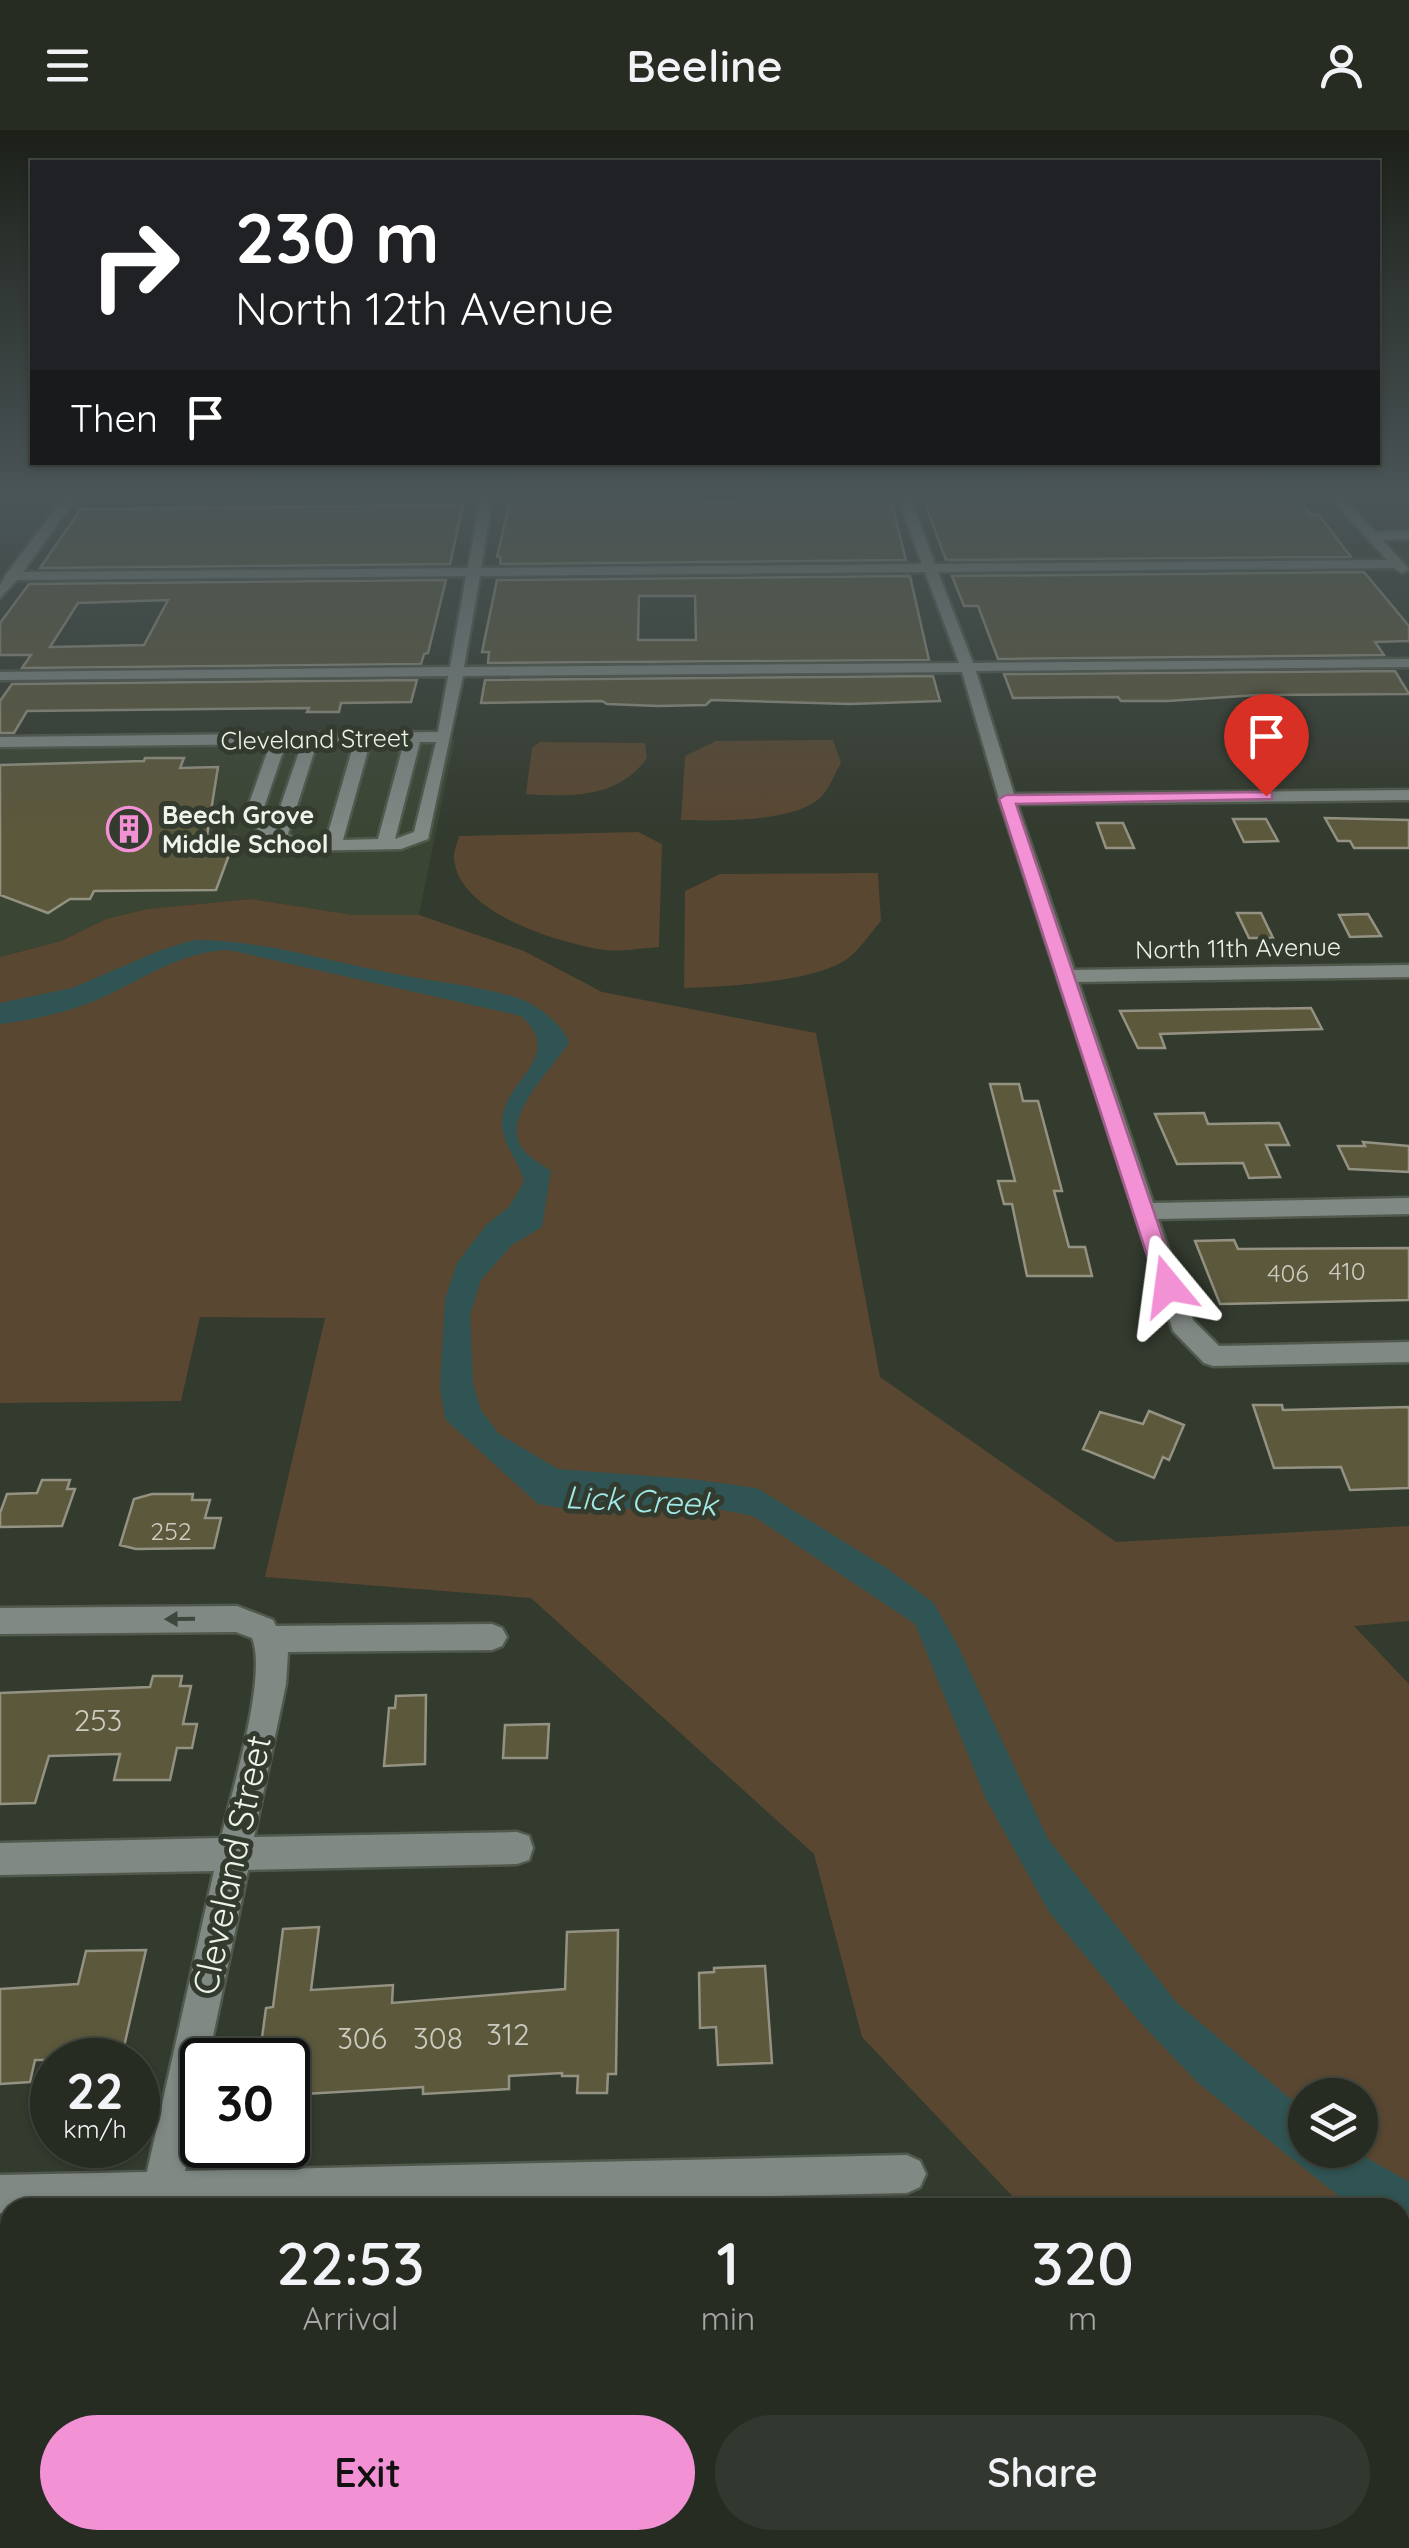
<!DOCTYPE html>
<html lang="en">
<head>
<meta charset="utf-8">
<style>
  body { margin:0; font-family:Quicksand,sans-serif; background:#32382f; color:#f1f3f6; height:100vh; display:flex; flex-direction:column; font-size:38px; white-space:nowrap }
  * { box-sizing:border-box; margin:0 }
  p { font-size:32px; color:#a4a7a5 }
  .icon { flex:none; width:55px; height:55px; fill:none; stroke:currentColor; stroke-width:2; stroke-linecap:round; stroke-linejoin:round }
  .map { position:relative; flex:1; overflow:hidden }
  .sheet { position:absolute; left:0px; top:2068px; width:1410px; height:352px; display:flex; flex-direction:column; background:#262c22; border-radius:30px 30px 0 0; box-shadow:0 2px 8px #0004,0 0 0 2px #424840 }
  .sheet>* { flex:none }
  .hud { position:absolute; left:30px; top:30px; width:1350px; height:305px; border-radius:0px; box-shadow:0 2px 8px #0004,0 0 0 2px #424840; background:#202124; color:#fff; overflow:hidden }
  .buttons { position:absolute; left:1288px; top:1948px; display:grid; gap:20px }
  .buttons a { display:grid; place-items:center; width:90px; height:90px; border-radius:50%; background:#262c22; box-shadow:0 2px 8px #0004,0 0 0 2px #424840; font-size:50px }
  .speed { position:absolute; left:30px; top:1908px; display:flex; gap:20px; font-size:50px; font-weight:700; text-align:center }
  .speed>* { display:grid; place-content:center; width:130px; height:130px; border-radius:50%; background:#262c22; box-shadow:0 2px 8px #0004,0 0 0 2px #424840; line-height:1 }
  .speed small { font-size:25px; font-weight:400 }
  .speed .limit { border:5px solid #111; border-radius:15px; background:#fff; color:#111 }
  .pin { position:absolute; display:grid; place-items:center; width:85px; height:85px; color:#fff; margin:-102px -42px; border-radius:50% 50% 50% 0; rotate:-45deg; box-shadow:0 0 10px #0007 }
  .pin .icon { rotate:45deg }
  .me { position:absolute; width:110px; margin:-55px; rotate:344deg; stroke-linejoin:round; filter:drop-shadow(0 0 8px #0008) }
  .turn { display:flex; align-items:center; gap:35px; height:210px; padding:0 40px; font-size:45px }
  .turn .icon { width:130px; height:130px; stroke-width:2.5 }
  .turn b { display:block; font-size:70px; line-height:85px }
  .then { display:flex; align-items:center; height:95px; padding:0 40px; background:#0003; gap:20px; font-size:38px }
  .eta { display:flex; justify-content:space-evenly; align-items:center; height:170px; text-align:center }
  .eta b { font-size:60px; font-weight:600; line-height:70px }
  .action { display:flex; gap:20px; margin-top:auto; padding:20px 40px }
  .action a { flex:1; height:115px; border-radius:60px; background:#f391d5; color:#111; font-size:40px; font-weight:600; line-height:115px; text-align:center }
  .action a+a { background:#32382f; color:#f1f3f6 }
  header { display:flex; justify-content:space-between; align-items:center; height:130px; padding:0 40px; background:#262c22; font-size:45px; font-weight:600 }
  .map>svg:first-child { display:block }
</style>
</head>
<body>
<header><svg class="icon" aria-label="menu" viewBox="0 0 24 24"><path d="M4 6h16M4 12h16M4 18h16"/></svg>Beeline<svg class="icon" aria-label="person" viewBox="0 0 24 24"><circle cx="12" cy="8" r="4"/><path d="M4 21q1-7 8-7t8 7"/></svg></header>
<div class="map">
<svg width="1409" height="2418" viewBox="0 0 1409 2418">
  <rect width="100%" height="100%" fill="#333a2e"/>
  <!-- built -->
  <path fill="#3b4533" d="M455 609 419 785H353L251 769 147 779 106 789 61 811 0 827V618Z"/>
  <!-- green -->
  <path fill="#594731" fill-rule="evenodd" d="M833 610 841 633C835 643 829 660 820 668 792 693 717 691 681 690L685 626 716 611Z
    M540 612 645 613 647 628C618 668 573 667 526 664L532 618Z
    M638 702 662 714 659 817C642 818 622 822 605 820 561 814 457 783 454 728 453 722 458 712 459 706Z
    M878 743 881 791C870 803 858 823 844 831 810 852 725 857 684 858L685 761 720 744Z
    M251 769 353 785H419L524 821 602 862 816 903 880 1247 1116 1412 1409 1396V1491L1354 1496 1409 1554V2418H1332L1327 2410H1400V2078H1049L1014 2068 862 1907 814 1724 531 1468 265 1447 325 1188 200 1187 181 1271 0 1273V827L61 811 106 789 147 779ZM1305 1965H1360V2020H1305Z"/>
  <!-- water -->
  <path fill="#305453" d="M193 810C267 810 334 833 406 846 436 852 510 860 533 875 547 884 564 897 569 913 552 939 496 991 525 1022 532 1029 543 1035 551 1041L542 1097 512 1115 481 1150 470 1185 473 1254 481 1280 499 1304 558 1339 691 1349 757 1358 885 1437 933 1472 956 1512 1048 1709 1177 1873 1305 1981V2020H1353L1409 2052V2107L1400 2101V2078L1359 2077 1336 2064 1198 1953 1138 1890 1049 1782 986 1669 915 1494 753 1386 707 1377 572 1380 538 1374 445 1289 440 1257 445 1169 457 1133 486 1095 509 1077 524 1052C520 1032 501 1013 502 992 503 949 567 928 521 886L229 820C180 821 142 850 99 869 69 882 32 890 0 894V873L72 858 161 820Z"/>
  <!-- building -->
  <path fill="#5c583c" stroke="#949282" stroke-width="2.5" fill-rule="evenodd" d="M1108 368H1298L1311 385 1318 384 1351 427 946 430 924 371Z
    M891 371 906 430 500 434 501 427H497L509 375 515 374Z
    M463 375 450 434 40 438 81 379Z
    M1364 442 1409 496V511L1375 512 1384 525 998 529 978 476H964L952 446Z
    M910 446 929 530 488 533 489 522H482L497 450ZM695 466 696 510H638L639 466Z
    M446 450 428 523 424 524 421 534 22 538 31 525H0V493L29 454ZM168 470 144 515 50 517 78 473Z
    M1395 541 1409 564 1258 565 1167 571H1121L1118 567 1013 568 1004 544Z
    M933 546 940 571 850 574 711 570 706 575 658 576 607 574 602 571 481 573 485 550Z
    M417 550 411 572 341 573 339 582H307L309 578 27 581 14 603H0V571L12 554Z
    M145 628H184L180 638 218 637 207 706H236L216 760 94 761 90 769H70L48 783 0 765V635L144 631Z
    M1325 688 1409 690V718H1354L1350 711H1338Z
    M1233 689H1266L1278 711 1244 712Z
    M1097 693H1123L1134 718H1106Z
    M1237 783H1261L1273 808H1249Z
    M1368 784 1381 806 1350 807 1339 785Z
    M1311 878 1322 899 1160 904 1165 918H1138L1120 881Z
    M990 954H1019L1023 971H1038L1062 1061H1054L1069 1117H1085L1092 1146H1027L1012 1074H1004L998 1051H1015Z
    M1204 983 1208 994 1279 993 1289 1015H1266L1280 1047 1249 1048 1243 1033 1177 1034 1155 984Z
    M1363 1012 1409 1016V1042L1349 1039 1338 1016H1365Z
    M1234 1110 1238 1119 1409 1118V1170L1220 1174 1195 1111Z
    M1253 1275H1282L1283 1280 1409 1277V1358L1350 1360 1341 1337 1274 1338Z
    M1149 1281 1184 1295 1169 1330 1163 1327 1154 1348 1083 1319 1100 1282 1143 1294Z
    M42 1350H70L67 1359H75L62 1396 0 1397V1383L7 1364 37 1363Z
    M152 1364H193L192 1370H210L205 1388H221L214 1418 136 1419 120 1415 134 1369Z
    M153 1546H182L180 1556H191L183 1594H197L192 1618H177L170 1650H114L120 1624 49 1626 35 1673 0 1674V1563L150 1557Z
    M426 1565 425 1634 384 1636 389 1578H395L396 1566Z
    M549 1594 547 1628H503L505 1595Z
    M319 1797 311 1860 393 1855 392 1873 565 1859 567 1802 618 1800 616 1944H608L607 1963H577L578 1946H562V1943L509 1946V1959L423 1964V1957L288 1965V1930H259L266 1878 273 1877 283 1799Z
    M146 1820 121 1930H35L30 1952 0 1954V1859L78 1854 86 1821Z
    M765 1836 772 1933 718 1935 716 1897 700 1898 699 1843 714 1842V1838Z"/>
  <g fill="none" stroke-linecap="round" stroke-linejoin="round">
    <defs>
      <path id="minor" d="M0 365H37L0 369Z
        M66 365H78L23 442 468 438 481 365H493L481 438 922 434 897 365H909L935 434 1387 430 1328 365H1341L1375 402 1409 401V409L1382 410 1409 439 1402 443 1394 438 938 442 973 533 1409 529V537L976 541 1014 664 1409 660V670L1017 674 1074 840 1409 835V847L1078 852 1153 1073 1409 1068V1084L1158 1089 1193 1190 1219 1216 1409 1212V1232L1213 1236 1204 1233 1173 1201 999 669 962 542 463 546 428 709 401 719 294 721 272 711 244 688 270 614 0 617V607L438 602 448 546 0 550V542L450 537 466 446 17 450 0 468V455L5 446ZM925 442 959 533 464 537 480 446ZM404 612 378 709 343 710 370 613ZM420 612H436L414 702 395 709ZM286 613H302L274 695 261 686ZM317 613H354L326 710 298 711 288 704Z
        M237 1476 273 1490 276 1496 492 1494 502 1498 507 1507 502 1516 492 1520 288 1522 286 1554 254 1707 517 1702 529 1706 533 1718 529 1730 517 1734 248 1740 208 1930H202V1957L185 2041 907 2025 920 2031 926 2044 920 2057 907 2063 253 2078H10V2083H0V2045L147 2042 214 1741 0 1745V1713L221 1708C231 1663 268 1546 252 1508L236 1502 0 1504V1478Z
        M75 2410H119L118 2418H74Z"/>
    </defs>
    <!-- minor casing -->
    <use href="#minor" stroke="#51584c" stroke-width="5"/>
    <!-- minor -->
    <use href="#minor" fill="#818985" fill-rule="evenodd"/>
  </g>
  <!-- one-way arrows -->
  <defs><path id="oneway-solid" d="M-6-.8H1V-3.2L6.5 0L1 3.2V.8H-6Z" transform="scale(2.5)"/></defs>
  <use fill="#3f463b" href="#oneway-solid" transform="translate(180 1489) rotate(179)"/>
  <!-- sky -->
  <linearGradient id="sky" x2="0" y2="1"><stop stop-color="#1c2019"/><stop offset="0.52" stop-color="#4a5557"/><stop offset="1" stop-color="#4a5557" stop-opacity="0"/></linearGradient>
  <rect width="1409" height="704" fill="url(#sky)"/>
  <!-- route -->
  <path fill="#f391d5" stroke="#9e5e8a" stroke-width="2.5" d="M1266 662 1272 663V669L1016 674 1179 1156 1168 1164 1157 1156 999 669 1006 665Z"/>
  <!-- icons -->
  <defs>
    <symbol id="building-ring" viewBox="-11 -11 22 22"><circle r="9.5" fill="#333a2e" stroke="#f391d5" stroke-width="1.5"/><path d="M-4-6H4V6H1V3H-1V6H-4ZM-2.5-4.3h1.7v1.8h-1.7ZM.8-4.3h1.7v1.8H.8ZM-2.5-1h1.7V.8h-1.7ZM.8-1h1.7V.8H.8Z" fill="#f391d5"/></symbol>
  </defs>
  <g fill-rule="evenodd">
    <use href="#building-ring" x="104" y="674" width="50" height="50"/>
  </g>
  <g text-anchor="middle" stroke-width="10" stroke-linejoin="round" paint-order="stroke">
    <!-- far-street labels -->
    <g font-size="25" fill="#eef3eb" stroke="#333a2e">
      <text transform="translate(315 609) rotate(-1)" y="9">Cleveland Street</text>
      <text transform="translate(1238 818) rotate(-1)" y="9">North 11th Avenue</text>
    </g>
    <!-- far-poi labels -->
    <g font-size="25" font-weight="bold" fill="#eef3eb" stroke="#333a2e" text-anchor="start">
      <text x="162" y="694">Beech Grove<tspan x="162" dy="29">Middle School</tspan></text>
    </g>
    <!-- number labels -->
    <g font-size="25" fill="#caccbf">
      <text x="1347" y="1150">410</text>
      <text x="1288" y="1152">406</text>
      <text x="171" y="1410">252</text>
    </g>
    <!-- near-number labels -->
    <g font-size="30" fill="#caccbf">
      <text x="98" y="1601">253</text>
      <text x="508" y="1915">312</text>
      <text x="362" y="1919">306</text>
      <text x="438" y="1919">308</text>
    </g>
    <!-- water labels -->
    <g font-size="32" font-style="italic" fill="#a0e9e6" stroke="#333a2e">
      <text transform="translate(641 1371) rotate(3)" y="11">Lick Creek</text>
    </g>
    <!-- near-street labels -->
    <g font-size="35" fill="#eef3eb" stroke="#333a2e">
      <text transform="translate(232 1735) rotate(-78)" y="12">Cleveland Street</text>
    </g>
  </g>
</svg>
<div class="buttons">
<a><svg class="icon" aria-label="layers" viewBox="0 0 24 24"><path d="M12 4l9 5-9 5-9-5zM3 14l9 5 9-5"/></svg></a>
</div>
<div class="speed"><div>22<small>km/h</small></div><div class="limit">30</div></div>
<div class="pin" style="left:1266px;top:666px;background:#d93025"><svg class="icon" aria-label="arrive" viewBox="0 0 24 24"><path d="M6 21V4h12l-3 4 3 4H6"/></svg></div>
<svg class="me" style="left:1168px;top:1156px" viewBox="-20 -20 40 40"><path d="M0-17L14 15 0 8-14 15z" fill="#f391d5" stroke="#fff" stroke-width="4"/></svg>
<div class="hud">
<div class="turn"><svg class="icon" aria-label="right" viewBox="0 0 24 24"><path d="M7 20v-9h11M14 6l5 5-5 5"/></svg><div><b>230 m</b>North 12th Avenue</div></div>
<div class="then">Then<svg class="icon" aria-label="arrive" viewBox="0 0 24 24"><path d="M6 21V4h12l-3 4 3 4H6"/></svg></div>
</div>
<section class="sheet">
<div class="eta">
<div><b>22:53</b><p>Arrival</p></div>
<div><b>1</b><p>min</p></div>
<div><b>320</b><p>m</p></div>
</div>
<div class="action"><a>Exit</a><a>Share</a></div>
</section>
</div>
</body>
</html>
